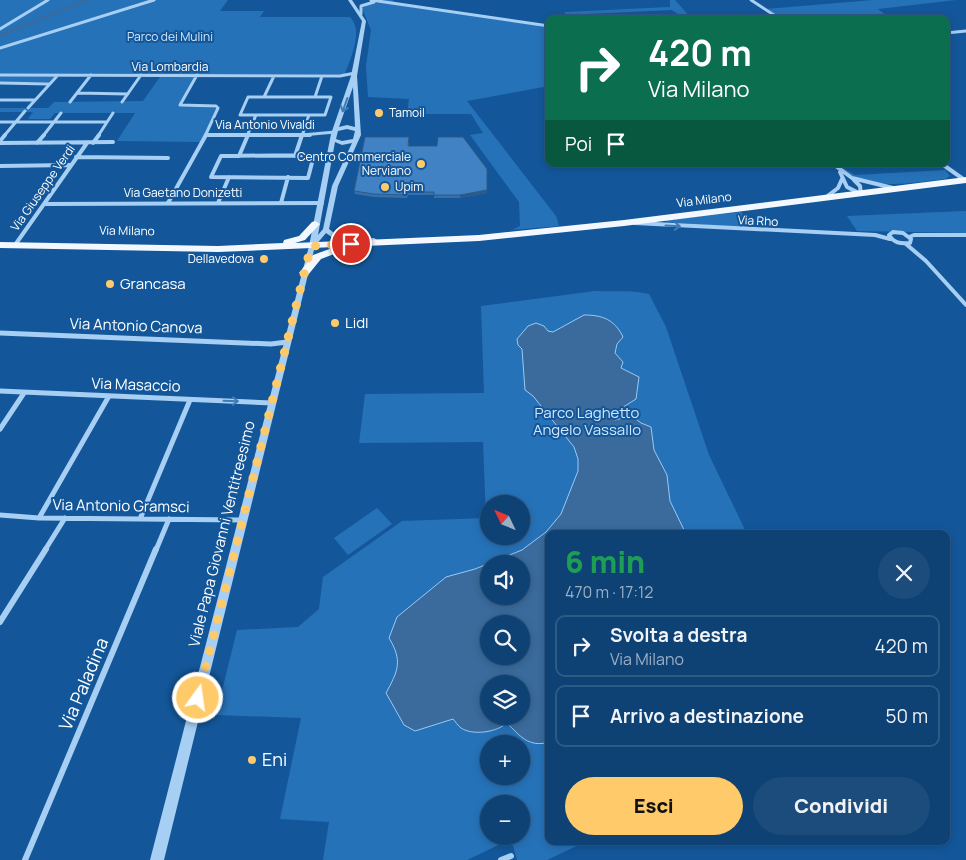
<!DOCTYPE html>
<html lang="it">
<head>
<meta charset="utf-8">
<style>
  body { margin:0; font-family:Manrope,sans-serif; background:#1c4c7c; color:#f1f3f6; height:100vh; display:flex; flex-direction:column; font-size:19px; white-space:nowrap }
  * { box-sizing:border-box; margin:0 }
  p { font-size:16px; color:#9bafc5 }
  .icon { flex:none; width:28px; height:28px; fill:none; stroke:currentColor; stroke-width:2; stroke-linecap:round; stroke-linejoin:round }
  .map { position:relative; flex:1; overflow:hidden }
  .drawer { position:absolute; left:545px; top:530px; width:405px; height:315px; display:flex; flex-direction:column; background:#0e4174; border-radius:10px; box-shadow:0 2px 8px #0003,0 0 0 1px #2e5a86 }
  .drawer>* { flex:none }
  .top-card { position:absolute; left:545px; top:15px; width:405px; height:152px; border-radius:10px; box-shadow:0 2px 8px #0003,0 0 0 1px #2e5a86; background:#0b6e4f; color:#fff; overflow:hidden }
  .needle { width:32px; rotate:313deg }
  .buttons { position:absolute; left:480px; top:495px; display:grid; gap:10px }
  .buttons a { display:grid; place-items:center; width:50px; height:50px; border-radius:50%; background:#0e4174; box-shadow:0 2px 8px #0003,0 0 0 1px #2e5a86; font-size:25px }
  .pin { position:absolute; display:grid; place-items:center; width:42px; height:42px; color:#fff; margin:-21px; border:2px solid #fff; border-radius:50%; box-shadow:0 1px 5px #0007 }
  .me { position:absolute; width:55px; margin:-28px; rotate:14deg; stroke-linejoin:round; filter:drop-shadow(0 0 4px #0008) }
  .turn { display:flex; align-items:center; gap:18px; height:105px; padding:0 20px; font-size:22px }
  .turn .icon { width:65px; height:65px; stroke-width:2.5 }
  .turn b { display:block; font-size:35px; line-height:42px }
  .then { display:flex; align-items:center; height:48px; padding:0 20px; background:#0003; gap:10px; font-size:19px }
  .round { display:grid; place-items:center; flex:none; width:52px; height:52px; border-radius:26px; background:#1c4c7c }
  .summary { display:flex; align-items:center; justify-content:space-between; height:85px; padding:0 20px }
  h1 { font-size:30px; font-weight:800; line-height:38px; color:#1e9e55 }
  .cta { display:flex; gap:10px; margin-top:auto; padding:10px 20px }
  .cta a { flex:1; height:58px; border-radius:30px; background:#ffca69; color:#111; font-size:20px; font-weight:800; line-height:58px; text-align:center }
  .cta a+a { background:#1c4c7c; color:#f1f3f6 }
  ul { padding:0; list-style:none }
  li { display:flex; align-items:center; gap:15px; height:62px; margin:0 10px 8px; padding:0 10px; border:2px solid #2e5a86; border-radius:10px }
  li div { flex:1 }
  li b { display:block; font-size:19px }
  li em { font-style:normal }
  .map>svg:first-child { display:block }
</style>
</head>
<body>
<div class="map">
<svg width="966" height="860" viewBox="0 0 966 860">
  <rect width="100%" height="100%" fill="#13579a"/>
  <!-- green -->
  <path fill="#2672b8" fill-rule="evenodd" d="M0 0H228L220 11H264L260 17H350C364 31 350 59 345 74H57L49 82H0Z
    M376 0H392L395 2 549 27V86L467 101 556 216 559 226 512 230 520 226 519 202 470 135 483 133 471 114H407L409 99 368 97 366 66 371 30 362 8 373 3 380 2Z
    M670 0H675L692 19H685L672 10 566 15 564 12 670 7Z
    M873 0H956L878 9 887 16 859 19H781L766 9Z
    M195 76 178 106 216 108 201 142 117 141 135 113H55L50 119H28L33 112H0V108H48L54 102 143 101 160 77Z
    M836 164 855 175 945 170 950 176 945 179C909 183 865 193 836 164Z
    M966 211V233L857 231 847 216Z
    M741 212 753 228 665 222 667 220Z
    M595 291C614 292 632 290 649 294L666 327 709 455 747 534H549V841H587L547 860H517L511 839 467 860H323L329 822 280 819 301 718 216 715 237 630 298 627 319 609 323 577 402 521 486 518 483 442 359 443 365 394 484 393 481 306ZM489 504H521V536H489ZM489 564H521V596H489ZM489 624H521V656H489ZM489 684H521V716H489ZM489 744H521V776H489ZM489 804H521V836H489Z
    M377 508 392 524 348 555 334 538Z"/>
  <!-- water -->
  <path fill="#3a6b9c" stroke="#99caf6" fill-rule="evenodd" d="M584 315C603 315 615 320 623 337L617 344 615 353 623 362 621 368 639 377 636 399 612 414 611 417 615 420 632 416 641 423 651 427 654 450 667 475 670 501 686 534H549V742C529 748 520 736 507 723 497 732 473 736 461 728 458 726 455 721 453 719L415 731 404 725 386 693C398 671 403 661 389 638L397 617 446 577 475 569 522 550 546 532 561 514 578 471V459L574 447 533 396 525 390 522 349 518 345 517 339 528 326 536 323 544 326 548 331 553 332ZM489 564H521V596H489ZM489 624H521V656H489ZM489 684H521V716H489Z"/>
  <g fill="none" stroke-linecap="round" stroke-linejoin="round">
    <!-- canal -->
    <path fill="#3a6b9c" fill-rule="evenodd" d="M84 0H90L0 37V34Z"/>
    <!-- minor-far3 -->
    <path stroke="#a7cef3" stroke-width="3" d="M371 0 549 26
      M751 0 780 19
      M361 14V6L374 2
      M0 29 48 0
      M946 33 966 31
      M0 48 154 0
      M0 75 340 76 355 73
      M197 75 180 105 216 106 218 108 205 136
      M0 83 49 84
      M77 93 128 94
      M248 97H331L325 115H240Z
      M264 97 274 76
      M315 97 322 76
      M0 100H35
      M70 102 91 75
      M122 102 141 75
      M28 108 58 75
      M0 122H107
      M206 135H302L335 132
      M4 136 25 111
      M43 136 61 113
      M98 136 113 113
      M247 136 256 115
      M302 136 309 115"/>
    <!-- minor-far2 -->
    <path stroke="#a7cef3" stroke-width="4" d="M206 135H310
      M0 141 5 135
      M0 143 113 142
      M37 143 44 135
      M93 143 99 135
      M314 155 308 178 211 177 221 156Z
      M239 156 248 135
      M295 156 302 135
      M76 157 168 158
      M833 164 852 178 893 188
      M942 164 966 181
      M0 166 70 165
      M840 172 847 187 861 194 860 186 854 180
      M825 198 838 188 842 179
      M168 203 206 135
      M218 203 229 177
      M281 203 288 177
      M45 204 322 203
      M635 223 875 235 890 239
      M893 232 903 233 911 239 910 243C900 244 894 243 889 235Z
      M909 237 914 235H966
      M906 244 926 261 966 305
      M15 245 87 143"/>
    <!-- minor-far1 -->
    <path stroke="#a7cef3" stroke-width="5" d="M0 333 271 344 287 342
      M0 391 272 403
      M0 429 24 393
      M0 515 39 518 242 520
      M39 518 109 396
      M140 519 190 400
      M45 550 65 518
      M156 550 169 519"/>
    <!-- minor -->
    <path stroke="#a7cef3" stroke-width="6" d="M0 622 46 549
      M25 860 156 549
      M501 860 511 856"/>
    <!-- tertiary -->
    <path fill="#a7cef3" fill-rule="evenodd" d="M348 0H352L366 21 357 76 361 135 338 186 329 229 338 236 374 238 377 240 374 242 336 240 326 233 315 246 164 860H150L309 246 331 134 351 76 362 21ZM353 87 355 127 347 125 339 127ZM347 129 355 131 353 139 342 141 336 139 338 131ZM335 142 342 145 352 143 332 186 323 229 318 235Z"/>
    <!-- primary -->
    <path fill="#f3f8ff" fill-rule="evenodd" d="M966 177V183L624 226 479 241 342 247 344 249 342 251 321 259 308 275 304 276 299 273 313 255 335 247 218 252 0 248V242L218 246 283 243 284 240 299 236 312 222 315 221 320 224 318 226 305 240 295 243 479 235 624 220Z"/>
  </g>
  <!-- wall -->
  <path fill="#3770a8" d="M409 137V146L487 193 460 198H434V195H408L407 198 374 197 355 194 354 191Z"/>
  <!-- shaded-wall -->
  <path fill="#2d5b88" d="M487 190V193L460 198V195Z"/>
  <!-- building -->
  <path fill="#4082c3" stroke="#2d5b88" d="M365 137H409L408 146H437L438 137H463L487 169V190L460 195H434V192H407V195L374 194 354 191Z"/>
  <!-- one-way arrows -->
  <defs><path id="oneway-shaft" d="M-6 0H5M1.5-3L5.5 0L1.5 3" fill="none" stroke-width="1.6" stroke-linecap="round" stroke-linejoin="round" transform="scale(1.25)"/></defs>
  <g stroke="#3f7bb5">
    <use href="#oneway-shaft" transform="translate(345 105) rotate(109)"/>
    <use href="#oneway-shaft" transform="translate(673 226) rotate(3)"/>
    <use href="#oneway-shaft" transform="translate(231 401) rotate(2)"/>
  </g>
  <g fill="none" stroke-linecap="round" stroke-linejoin="round">
    <!-- route -->
    <path stroke="#ffca69" stroke-width="9" stroke-dasharray="0 16.2" d="M198 698 309 254 312 246 351 244"/>
  </g>
  <!-- markers -->
  <g fill="#ffca69" stroke="#13579a" stroke-width="2">
    <circle cx="379" cy="113" r="5"/>
    <circle cx="421" cy="164" r="5"/>
    <circle cx="385" cy="187" r="5"/>
    <circle cx="264" cy="259" r="5"/>
    <circle cx="110" cy="284" r="5"/>
    <circle cx="335" cy="323" r="5"/>
    <circle cx="252" cy="760" r="5"/>
  </g>
  <g text-anchor="middle" stroke-width="4" stroke-linejoin="round" paint-order="stroke">
    <!-- far-park labels -->
    <g font-size="12" fill="#cfe7fd" stroke="#13579a">
      <text x="170" y="41">Parco dei Mulini</text>
    </g>
    <!-- far-street labels -->
    <g font-size="12" fill="#fff" stroke="#13579a">
      <text x="170" y="71">Via Lombardia</text>
      <text x="265" y="129">Via Antonio Vivaldi</text>
      <text transform="translate(43 188) rotate(-55)" y="4">Via Giuseppe Verdi</text>
      <text x="183" y="197">Via Gaetano Donizetti</text>
      <text transform="translate(704 200) rotate(-7)" y="4">Via Milano</text>
      <text transform="translate(758 221) rotate(3)" y="4">Via Rho</text>
      <text transform="translate(127 231) rotate(1)" y="4">Via Milano</text>
    </g>
    <!-- far-poi labels -->
    <g font-size="12" fill="#fff" stroke="#13579a" text-anchor="start">
      <text x="389" y="117">Tamoil</text>
      <text x="411" y="161" text-anchor="end">Centro Commerciale<tspan x="411" dy="14">Nerviano</tspan></text>
      <text x="395" y="191">Upim</text>
      <text x="254" y="263" text-anchor="end">Dellavedova</text>
    </g>
    <!-- poi labels -->
    <g font-size="15" fill="#fff" stroke="#13579a" text-anchor="start">
      <text x="120" y="289">Grancasa</text>
      <text x="345" y="328">Lidl</text>
    </g>
    <!-- street labels -->
    <g font-size="15" fill="#fff" stroke="#13579a">
      <text transform="translate(136 326) rotate(2)" y="5">Via Antonio Canova</text>
      <text transform="translate(136 385) rotate(2)" y="5">Via Masaccio</text>
      <text transform="translate(121 506) rotate(1)" y="5">Via Antonio Gramsci</text>
      <text transform="translate(222 534) rotate(-76)" y="5">Viale Papa Giovanni Ventitreesimo</text>
    </g>
    <!-- park labels -->
    <g font-size="15" fill="#cfe7fd" stroke="#13579a">
      <text x="587" y="418">Parco Laghetto<tspan x="587" dy="17">Angelo Vassallo</tspan></text>
    </g>
    <!-- near-street labels -->
    <g font-size="18" fill="#fff" stroke="#13579a">
      <text transform="translate(84 684) rotate(-67)" y="6">Via Paladina</text>
    </g>
    <!-- near-poi labels -->
    <g font-size="18" fill="#fff" stroke="#13579a" text-anchor="start">
      <text x="262" y="766">Eni</text>
    </g>
  </g>
</svg>
<div class="buttons">
<a><svg class="needle" viewBox="-14 -14 28 28"><path d="M0-13l5 13h-10z" fill="#e53935"/><path d="M0 13l5-13h-10z" fill="#9bafc5"/></svg></a>
<a><svg class="icon" aria-label="sound" viewBox="0 0 24 24"><path d="M4 9h4l5-4v14l-5-4H4zM17 9q2 3 0 6"/></svg></a>
<a><svg class="icon" aria-label="search" viewBox="0 0 24 24"><circle cx="10" cy="10" r="6"/><path d="M15 15l6 6"/></svg></a>
<a><svg class="icon" aria-label="layers" viewBox="0 0 24 24"><path d="M12 4l9 5-9 5-9-5zM3 14l9 5 9-5"/></svg></a>
<a>+</a>
<a>−</a>
</div>
<div class="pin" style="left:351px;top:244px;background:#d93025"><svg class="icon" aria-label="arrive" viewBox="0 0 24 24"><path d="M6 21V4h12l-3 4 3 4H6"/></svg></div>
<svg class="me" style="left:198px;top:698px" viewBox="-20 -20 40 40"><circle r="17" fill="#ffca69" stroke="#fff" stroke-width="3"/><path d="M0-11L8 9 0 5-8 9z" fill="#fff"/></svg>
<div class="top-card">
<div class="turn"><svg class="icon" aria-label="right" viewBox="0 0 24 24"><path d="M7 20v-9h11M14 6l5 5-5 5"/></svg><div><b>420 m</b>Via Milano</div></div>
<div class="then">Poi<svg class="icon" aria-label="arrive" viewBox="0 0 24 24"><path d="M6 21V4h12l-3 4 3 4H6"/></svg></div>
</div>
<section class="drawer">
<div class="summary"><div><h1>6 min</h1><p>470 m · 17:12</p></div><a class="round"><svg class="icon" aria-label="close" viewBox="0 0 24 24"><path d="M6 6l12 12M18 6L6 18"/></svg></a></div>
<ul>
<li><svg class="icon" aria-label="right" viewBox="0 0 24 24"><path d="M7 20v-9h11M14 6l5 5-5 5"/></svg><div><b>Svolta a destra</b><p>Via Milano</p></div><em>420 m</em></li>
<li><svg class="icon" aria-label="arrive" viewBox="0 0 24 24"><path d="M6 21V4h12l-3 4 3 4H6"/></svg><div><b>Arrivo a destinazione</b></div><em>50 m</em></li>
</ul>
<div class="cta"><a>Esci</a><a>Condividi</a></div>
</section>
</div>
</body>
</html>
